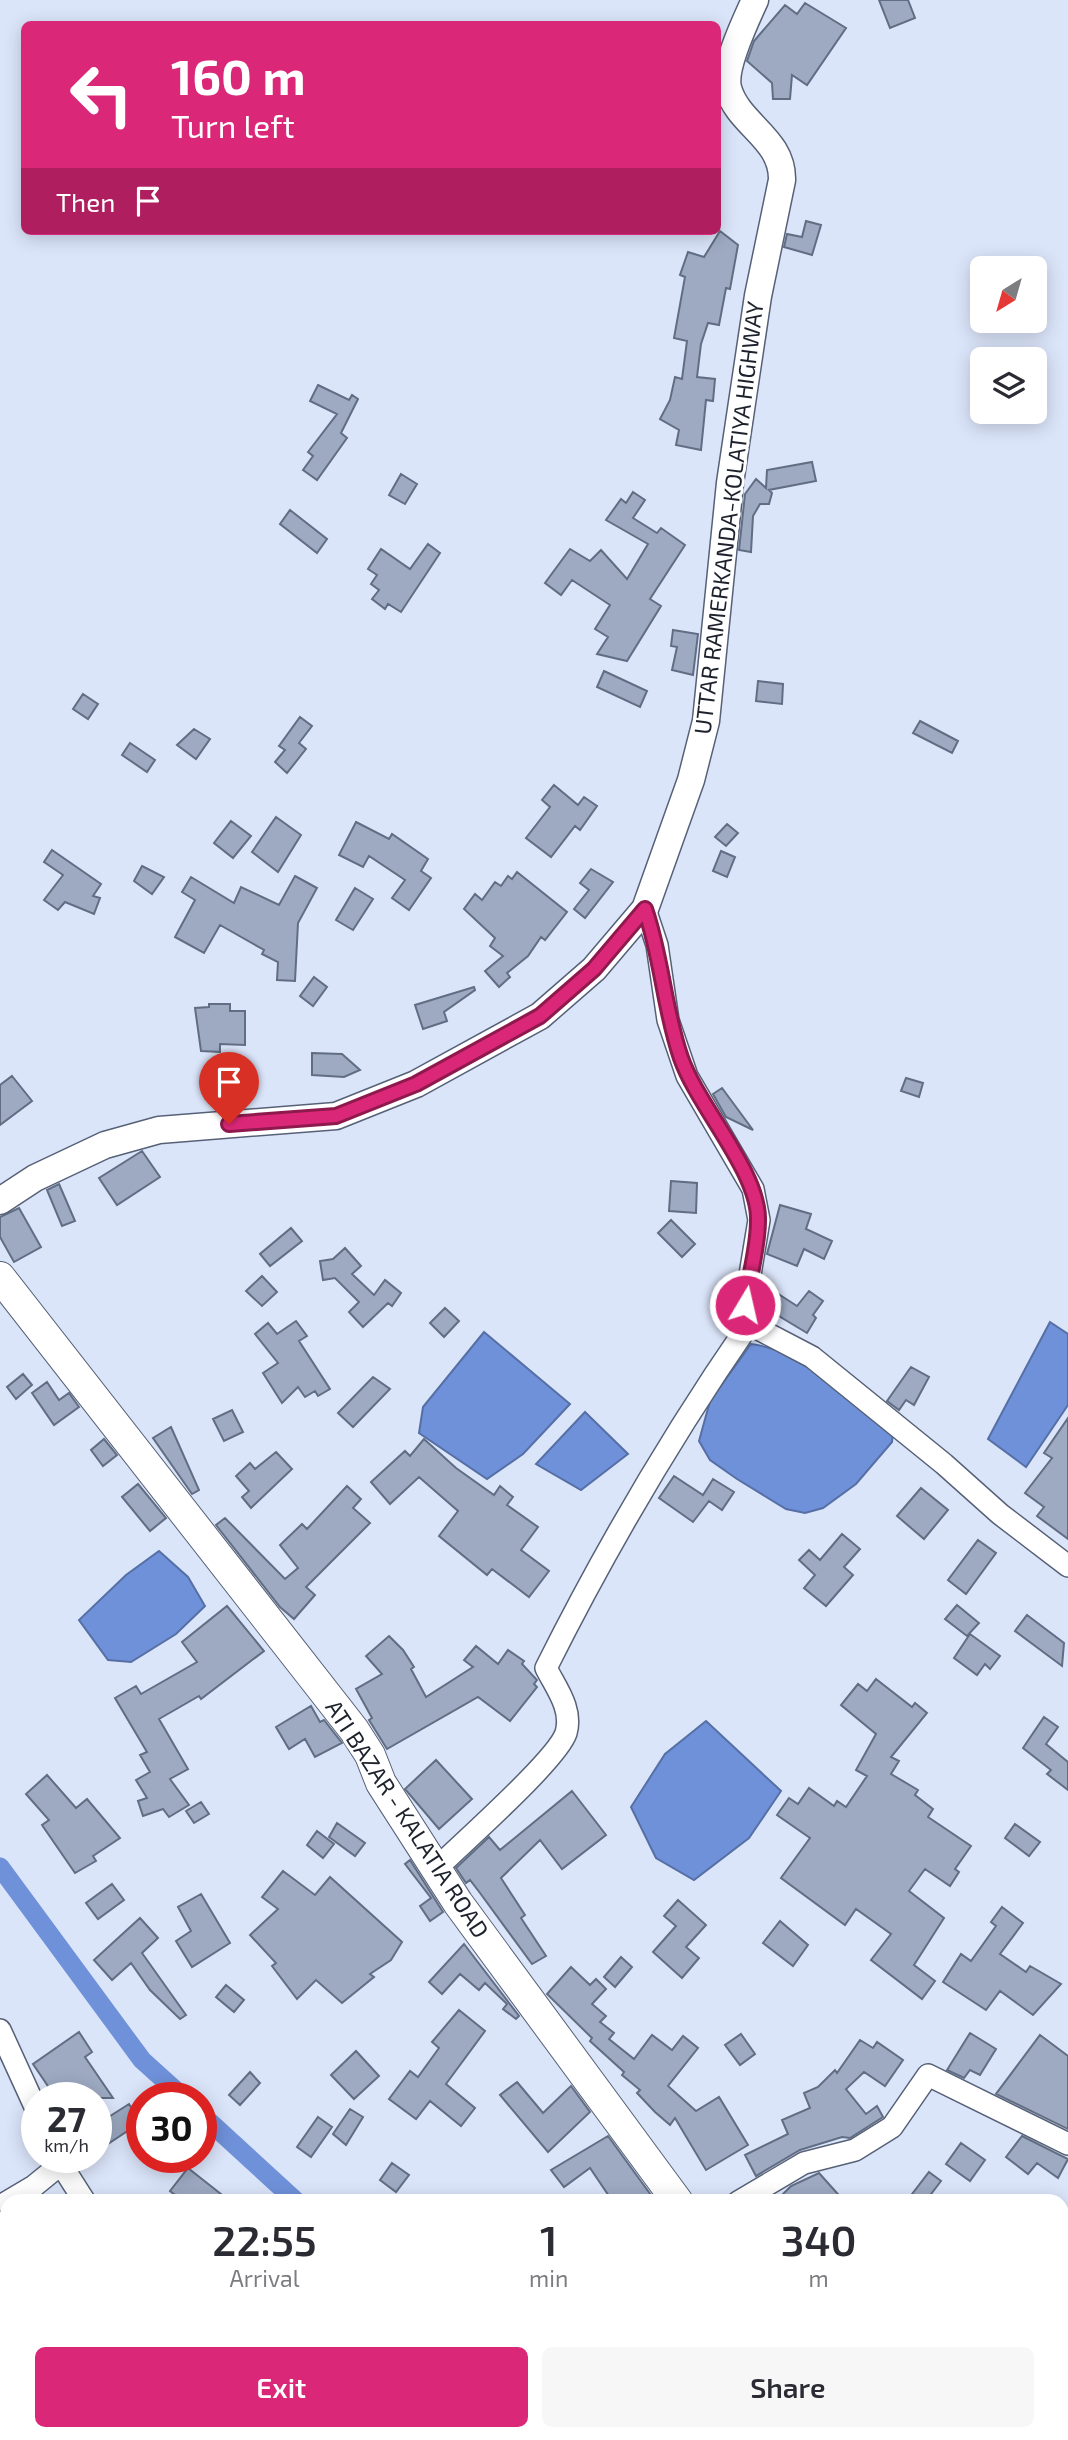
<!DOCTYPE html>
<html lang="en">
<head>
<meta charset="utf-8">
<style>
  body { margin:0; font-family:"Exo 2",sans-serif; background:#f7f7f7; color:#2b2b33; height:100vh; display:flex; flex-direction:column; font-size:26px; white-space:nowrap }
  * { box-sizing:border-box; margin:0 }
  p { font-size:23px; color:#7c7c81 }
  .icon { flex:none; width:38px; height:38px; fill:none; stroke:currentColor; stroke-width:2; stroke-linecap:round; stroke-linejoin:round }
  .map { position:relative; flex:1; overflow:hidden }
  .drawer { position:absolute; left:0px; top:2194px; width:1069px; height:247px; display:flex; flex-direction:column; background:#fff; border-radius:21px 21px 0 0; box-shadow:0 4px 18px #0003 }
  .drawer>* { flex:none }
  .hud { position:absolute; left:21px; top:21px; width:700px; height:214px; border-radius:10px; box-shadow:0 4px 18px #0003; background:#db2777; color:#fff; overflow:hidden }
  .needle { width:46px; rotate:217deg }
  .fabs { position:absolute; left:970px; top:256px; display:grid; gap:14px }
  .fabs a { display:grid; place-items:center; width:77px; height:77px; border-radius:10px; background:#fff; box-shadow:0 4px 18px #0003; font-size:35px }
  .speed { position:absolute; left:21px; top:2082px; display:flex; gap:14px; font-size:35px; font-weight:700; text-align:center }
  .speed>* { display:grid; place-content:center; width:91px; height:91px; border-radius:50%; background:#fff; box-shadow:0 4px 18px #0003; line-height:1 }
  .speed small { font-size:18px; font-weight:400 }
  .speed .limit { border:10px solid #d22; background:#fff; color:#111 }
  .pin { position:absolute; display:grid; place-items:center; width:60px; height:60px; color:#fff; margin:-72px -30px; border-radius:50% 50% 50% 0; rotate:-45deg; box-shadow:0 0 7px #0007 }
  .pin .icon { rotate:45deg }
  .me { position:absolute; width:77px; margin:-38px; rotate:9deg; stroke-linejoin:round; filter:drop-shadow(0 0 5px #0008) }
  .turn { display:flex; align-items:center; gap:24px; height:147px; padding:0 35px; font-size:32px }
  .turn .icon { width:91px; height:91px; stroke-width:2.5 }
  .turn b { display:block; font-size:49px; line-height:60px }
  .then { display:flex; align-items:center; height:66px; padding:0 35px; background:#0003; gap:14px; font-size:26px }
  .eta { display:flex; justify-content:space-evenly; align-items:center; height:119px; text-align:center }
  .eta b { font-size:42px; font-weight:600; line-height:49px }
  .cta { display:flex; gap:14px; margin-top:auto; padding:14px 35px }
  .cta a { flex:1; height:80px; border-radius:10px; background:#db2777; color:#fff; font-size:28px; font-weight:600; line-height:80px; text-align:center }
  .cta a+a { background:#f7f7f7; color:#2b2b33 }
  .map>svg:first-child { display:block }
</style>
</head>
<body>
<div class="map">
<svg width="1068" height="2440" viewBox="0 0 1068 2440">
  <rect width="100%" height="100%" fill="#dbe5fa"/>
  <!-- water -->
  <path fill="#6f91d9" stroke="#566fa5" stroke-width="2" d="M1050 1322 1068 1334V1405L1026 1467 988 1439Z
    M484 1332 570 1404 523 1454 487 1479 419 1433 423 1407Z
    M751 1344C806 1351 853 1399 893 1433L892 1442 856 1484 823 1508 805 1513 786 1509 737 1479 710 1460 699 1441 710 1401Z
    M585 1412 628 1454 581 1490 536 1464Z
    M159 1551 188 1577 205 1606 176 1634 131 1662 108 1660 79 1620 126 1575Z
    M706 1721 781 1791 749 1838 694 1880 656 1858 631 1807 665 1754Z"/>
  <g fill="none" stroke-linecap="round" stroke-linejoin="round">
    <!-- canal -->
    <path stroke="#6f91d9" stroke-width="19" d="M0 1867 142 2060 184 2098
      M201 2114 297 2202
      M604 2434 611 2440"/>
  </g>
  <!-- building -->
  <path fill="#9daac2" stroke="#616d83" stroke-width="2" d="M879 0H908L915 18 890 28Z
    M805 3 846 28 807 85 792 75 790 99H773L772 83 747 61 754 41 785 5 797 14Z
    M806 221 821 225 812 255 784 247 787 234 802 237Z
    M720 231 738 245 730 289 726 288 719 325 708 323 701 344 697 377 715 379 713 401 706 400 701 450 676 445 679 430 660 419 670 400 675 377 682 379 687 341 674 338 685 277 680 275 688 252 704 257Z
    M318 385 349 400 352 395 358 399 341 433 347 438 317 480 303 470 313 456 308 452 337 414 310 401Z
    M812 462 816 481 769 490 772 493 769 504H760L753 516 751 552 739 550 745 494 756 479 766 488 767 470Z
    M401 474 417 484 405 504 389 495Z
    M633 492 645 500 633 518 657 533 661 528 685 545 650 599 661 606 627 661 597 654 608 637 595 629 610 605 572 580 561 595 545 583 570 549 590 561 601 550 627 579 648 544 606 520 621 499 626 503Z
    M290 510 327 539 317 553 280 524Z
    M428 544 440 553 401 612 388 604 385 609 372 599 379 590 371 584 377 575 368 569 381 549 410 569Z
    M673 630 698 634 693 675 672 670 677 647 671 646Z
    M604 671 647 691 640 707 597 687Z
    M758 681 783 684 782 704 756 701Z
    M83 694 98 704 88 719 73 709Z
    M300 717 312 726 299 743 306 749 287 773 275 762 285 750 279 746Z
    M920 721 958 741 952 753 913 733Z
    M194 729 210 739 196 759 177 745Z
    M130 743 155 760 147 772 122 755Z
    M554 785 578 805 584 797 597 806 580 830 575 826 551 857 526 838 550 807 542 800Z
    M276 817 301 835 278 872 252 852Z
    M231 821 251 836 233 858 214 843Z
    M356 822 389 839 392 834 428 859 421 871 431 878 409 910 392 898 405 880 369 856 363 867 339 855Z
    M727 824 738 833 726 846 715 837Z
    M52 850 101 884 93 896 100 898 94 914 65 902 58 910 44 900 63 875 44 862Z
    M721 851 735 857 727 877 713 871Z
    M142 866 164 877 152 894 134 881Z
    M591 869 613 882 585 918 574 909 589 890 580 883Z
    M517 872 567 912 545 940 541 937 528 956 507 973 510 977 499 987 485 971 503 956 490 946 495 938 464 909 475 894 482 900 495 882 501 886 508 876 512 879Z
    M295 876 317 888 298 923 295 981 277 980 278 962 262 954 264 950 220 925 204 953 175 937 195 900 182 892 191 877 234 903 241 887 279 905Z
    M355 888 373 899 353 930 336 920Z
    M314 977 327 987 313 1006 300 996Z
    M474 987 475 990 444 1012 447 1021 423 1029 415 1005Z
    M209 1004H230V1011H245V1045L220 1044V1052L201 1051 195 1008 209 1007Z
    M312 1053 342 1054 360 1070 344 1077 312 1075Z
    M12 1076 32 1101 0 1125V1085Z
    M906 1078 923 1083 919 1097 901 1091Z
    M722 1088 753 1130 726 1117 713 1094Z
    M142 1151 160 1177 117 1205 99 1178Z
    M671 1181 697 1183 696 1213 669 1211Z
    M59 1184 75 1221 62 1226 47 1190Z
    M780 1205 811 1214 806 1229 832 1241 824 1259 804 1249 797 1266 767 1254Z
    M19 1208 41 1247 14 1262 0 1237V1217Z
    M671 1220 695 1244 682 1257 658 1233Z
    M291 1228 302 1241 270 1266 260 1254Z
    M345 1248 361 1266 352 1274 374 1295 385 1280 401 1293 392 1306 388 1303 363 1327 349 1312 359 1302 335 1278 323 1280 320 1261 333 1259Z
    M262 1276 277 1292 262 1306 246 1291Z
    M769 1288 797 1306 809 1291 823 1301 813 1315 816 1318 807 1333 759 1304Z
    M445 1308 459 1321 444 1337 430 1323Z
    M296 1321 307 1336 299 1341 330 1389 318 1396 315 1391 305 1397 298 1387 282 1403 263 1373 278 1363 255 1334 268 1323 277 1334Z
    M911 1367 929 1377 914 1405 906 1400 899 1410 887 1401Z
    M23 1374 32 1385 16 1399 7 1387Z
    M373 1377 390 1389 353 1427 338 1413Z
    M47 1382 59 1400 69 1393 79 1407 54 1425 32 1393Z
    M232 1410 243 1432 224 1441 213 1419Z
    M1068 1418V1539L1037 1516 1044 1507 1025 1493 1052 1458 1044 1453Z
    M171 1427 199 1490 192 1494 153 1438Z
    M104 1439 117 1455 103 1466 91 1450Z
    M424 1439 456 1468 494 1495 500 1486 513 1497 507 1505 538 1527 521 1550 549 1571 529 1597 492 1569 487 1575 439 1536 458 1511 419 1477 390 1504 371 1482 405 1451 410 1456Z
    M276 1452 292 1469 251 1508 242 1497 249 1491 236 1476 250 1463 255 1469Z
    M674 1476 703 1495 713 1479 734 1492 722 1510 709 1501 693 1522 659 1498Z
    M138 1484 166 1518 150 1531 122 1497Z
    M347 1486 361 1499 353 1508 370 1523 306 1587 315 1595 294 1619 280 1607 216 1525 225 1518 285 1579 298 1568 280 1545 302 1524 307 1529Z
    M921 1488 948 1510 924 1539 897 1516Z
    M842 1534 860 1549 844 1567 853 1575 826 1606 804 1588 815 1575 799 1560 809 1550 820 1560Z
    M978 1540 996 1553 966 1594 948 1580Z
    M957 1605 979 1623 967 1636 945 1619Z
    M227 1606 264 1651 201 1699 199 1696 159 1719 188 1769 170 1779 189 1805 169 1817 163 1809 143 1816 138 1801 147 1798 136 1780 150 1772 140 1755 147 1752 115 1698 136 1686 141 1694 197 1662 182 1642Z
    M1027 1615 1064 1643 1062 1666 1015 1631Z
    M970 1634 1000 1656 990 1669 985 1664 977 1675 954 1658Z
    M389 1636 403 1650 414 1667 411 1669 426 1697 473 1667 464 1660 476 1646 498 1664 508 1650 524 1661 522 1664 537 1680 534 1684 537 1687 510 1721 478 1697 387 1749 369 1720 372 1718 356 1689 382 1674 366 1656Z
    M876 1679 912 1707 915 1703 927 1713 891 1757 899 1761 891 1774 918 1790 915 1795 933 1809 928 1817 971 1846 955 1869 959 1872 950 1886 925 1869 909 1891 944 1918 914 1965 935 1981 922 1999 871 1960 891 1934 856 1909 845 1925 781 1878 810 1838 777 1815 789 1798 798 1804 809 1788 834 1806 837 1801 846 1807 867 1776 856 1770 876 1734 841 1705 858 1684 867 1691Z
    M311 1706 320 1722 324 1720 342 1743 315 1757 305 1739 289 1749 276 1727Z
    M1044 1717 1058 1727 1046 1744 1068 1762V1790L1047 1774 1051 1770 1023 1748Z
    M436 1760 472 1799 439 1829 405 1789Z
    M47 1775 76 1808 87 1799 120 1838 93 1856 96 1861 75 1873 42 1825 49 1820 26 1794Z
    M572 1791 606 1835 562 1869 540 1840 501 1878 525 1915 521 1918 546 1956 532 1964 480 1893 470 1880 466 1883 456 1868 489 1837 500 1850Z
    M201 1802 209 1814 194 1823 186 1811Z
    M337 1823 365 1843 355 1856 329 1837Z
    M1015 1824 1040 1842 1029 1856 1005 1838Z
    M317 1831 334 1844 323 1858 307 1845Z
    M410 1860 443 1912 430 1921 420 1906 431 1898 405 1864Z
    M283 1871 315 1895 330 1877 402 1942 391 1960 370 1974 374 1977 342 2003 316 1980 297 1999 272 1966 276 1963 250 1935 278 1909 262 1897Z
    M112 1884 124 1900 98 1919 86 1903Z
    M201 1894 230 1943 192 1967 176 1941 191 1931 178 1907Z
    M678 1900 706 1925 686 1947 699 1958 682 1978 653 1952 676 1926 664 1916Z
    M1002 1907 1023 1923 1000 1954 1026 1972 1030 1966 1061 1984 1033 2015 1000 1991 986 2010 943 1982 961 1954 971 1961 996 1926 991 1922Z
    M140 1918 158 1938 142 1953 186 2015 180 2019 150 1990 131 1963 112 1980 94 1960Z
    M780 1921 808 1945 793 1966 763 1943Z
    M464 1944 519 2016 516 2019 503 2009 507 2004 485 1983 479 1990 460 1974 442 1994 429 1982Z
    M621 1957 632 1967 615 1987 604 1977Z
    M571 1967 590 1985 596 1979 606 1989 592 2004 606 2016 600 2022 614 2033 609 2039 634 2059 652 2035 672 2050 683 2036 698 2048 668 2086 696 2111 719 2097 748 2145 706 2170 675 2118 670 2125 655 2112 637 2093 640 2090 622 2075 624 2072 590 2041 592 2038 547 1994Z
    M226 1985 244 2000 234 2012 216 1997Z
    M459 2010 485 2031 446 2084 475 2108 461 2126 430 2101 416 2119 389 2099 410 2071 418 2077 439 2048 432 2042Z
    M79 2032 92 2052 85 2057 113 2098H56L33 2064Z
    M970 2033 996 2049 980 2075 970 2070 964 2078 947 2070Z
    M741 2034 755 2054 740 2065 725 2045Z
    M1040 2035 1068 2056V2129L996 2094Z
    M860 2040 873 2048 877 2042 903 2060 885 2086 864 2072 846 2089 866 2114 877 2106 883 2117 850 2138 842 2137 800 2150 756 2176 745 2155 788 2134 782 2120 810 2108 804 2093 818 2087 835 2070 837 2073Z
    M356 2051 379 2076 354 2099 331 2075Z
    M250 2072 260 2083 240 2105 229 2095Z
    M517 2082 543 2113 571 2086 590 2112 548 2152 500 2095Z
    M129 2104 141 2122 96 2152V2125Z
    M350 2109 363 2117 346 2145 333 2134Z
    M318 2117 332 2127 311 2157 297 2147Z
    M608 2136 656 2202H613L590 2168 564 2187 551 2170Z
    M1022 2136 1068 2159 1058 2178 1037 2163 1028 2174 1006 2157Z
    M961 2143 985 2160 970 2181 946 2164Z
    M392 2163 409 2175 396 2192 380 2180Z
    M188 2168 231 2202H184L170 2191Z
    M929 2172 941 2181 925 2202H906Z
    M819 2173 845 2202H775L791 2186Z"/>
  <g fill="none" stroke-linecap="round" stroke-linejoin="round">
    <defs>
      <path id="minor" d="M645 909 657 945 668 1020 687 1076 753 1189 759 1220 745 1305 749 1324 812 1357 944 1464 1000 1514 1068 1566
        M436 1869C461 1844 557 1760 566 1733 573 1709 556 1688 546 1668 606 1548 673 1434 749 1324
        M0 2030 37 2111
        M57 2158 85 2202
        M7 2202 34 2186 61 2164
        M738 2202 804 2163 855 2150 892 2127 928 2075 1068 2144
        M214 2434 217 2440"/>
      <path id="tertiary" d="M0 1201 35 1178 105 1145 159 1130 336 1116 416 1084 540 1016 594 969 645 909 691 780 706 721 730 483 758 296 782 180C783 138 738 125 728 88 723 67 746 20 755 0"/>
      <path id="secondary" d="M0 1277 354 1730 370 1755 381 1783 458 1903 678 2202
        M1062 2283 1068 2279
        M797 2434 801 2440
        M984 2440 986 2434"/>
    </defs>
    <!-- minor casing -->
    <use href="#minor" stroke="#566177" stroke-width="24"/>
    <!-- tertiary casing -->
    <use href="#tertiary" stroke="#566177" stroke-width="29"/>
    <!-- secondary casing -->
    <use href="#secondary" stroke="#566177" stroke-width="32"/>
    <!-- minor -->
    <use href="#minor" stroke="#fff" stroke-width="21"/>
    <!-- tertiary -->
    <use href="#tertiary" stroke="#fff" stroke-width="26"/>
    <!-- secondary -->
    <use href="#secondary" stroke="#fff" stroke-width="30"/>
  </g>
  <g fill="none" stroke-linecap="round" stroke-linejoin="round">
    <defs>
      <path id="route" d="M229 1124 336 1116 416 1084 540 1016 594 969 645 909C662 958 664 1009 681 1058 698 1107 760 1173 758 1221 758 1248 749 1278 745 1305"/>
    </defs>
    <!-- route casing -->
    <use href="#route" stroke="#8e194d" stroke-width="18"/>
    <!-- route -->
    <use href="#route" stroke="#db2777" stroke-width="12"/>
  </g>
  <g text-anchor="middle" stroke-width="6" stroke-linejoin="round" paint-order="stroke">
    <!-- street labels -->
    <g font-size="23" fill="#1c212b" stroke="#fff">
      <text transform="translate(729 518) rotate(-83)" y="8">UTTAR RAMERKANDA-KOLATIYA HIGHWAY</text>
      <text transform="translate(407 1819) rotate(57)" y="8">ATI BAZAR - KALATIA ROAD</text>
    </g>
  </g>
</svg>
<div class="fabs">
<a><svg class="needle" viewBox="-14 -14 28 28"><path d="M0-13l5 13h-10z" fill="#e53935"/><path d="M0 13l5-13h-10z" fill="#7c7c81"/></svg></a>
<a><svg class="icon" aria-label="layers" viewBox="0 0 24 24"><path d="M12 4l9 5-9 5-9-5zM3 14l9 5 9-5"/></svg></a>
</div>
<div class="speed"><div>27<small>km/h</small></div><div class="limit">30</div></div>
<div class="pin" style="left:229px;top:1124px;background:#d93025"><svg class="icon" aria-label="arrive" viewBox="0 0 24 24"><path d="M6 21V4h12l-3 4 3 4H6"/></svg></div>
<svg class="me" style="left:745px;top:1305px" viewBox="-20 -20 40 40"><circle r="17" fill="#db2777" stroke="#fff" stroke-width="3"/><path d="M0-11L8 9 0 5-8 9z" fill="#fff"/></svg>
<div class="hud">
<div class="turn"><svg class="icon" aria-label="left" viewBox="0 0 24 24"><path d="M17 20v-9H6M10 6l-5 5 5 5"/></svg><div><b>160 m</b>Turn left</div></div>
<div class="then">Then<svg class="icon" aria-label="arrive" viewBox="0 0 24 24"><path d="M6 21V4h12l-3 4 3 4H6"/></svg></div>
</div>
<section class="drawer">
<div class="eta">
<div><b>22:55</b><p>Arrival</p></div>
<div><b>1</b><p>min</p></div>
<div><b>340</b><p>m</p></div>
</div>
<div class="cta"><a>Exit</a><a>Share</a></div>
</section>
</div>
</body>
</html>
